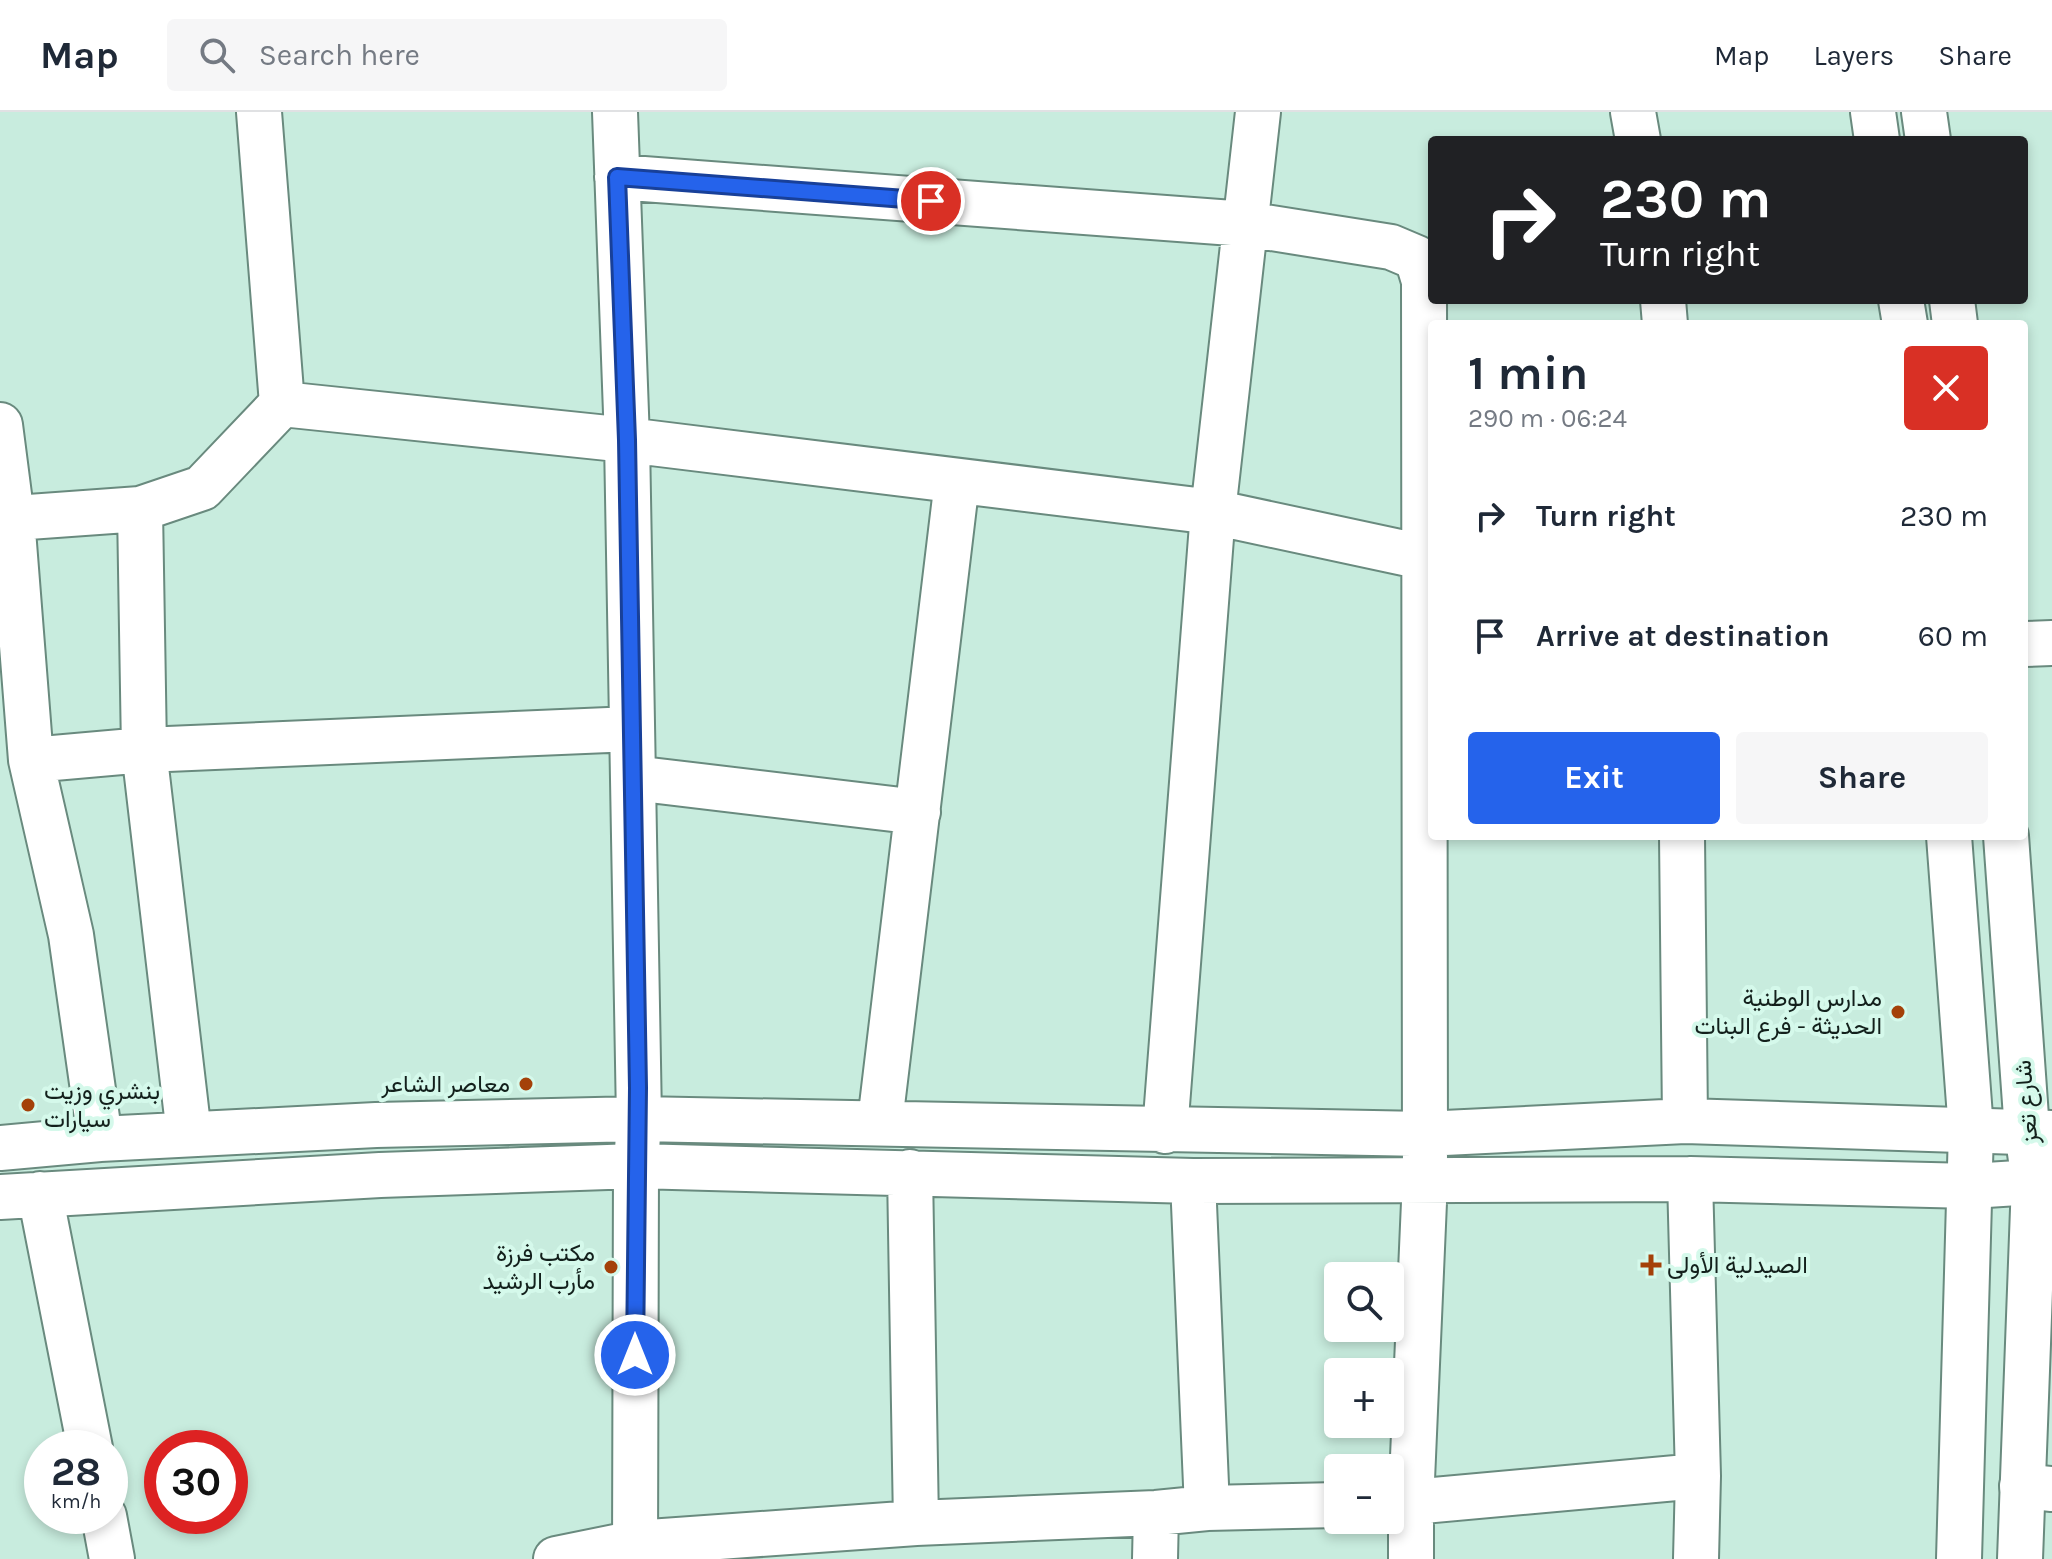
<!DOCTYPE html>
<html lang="en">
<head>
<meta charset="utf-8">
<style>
  body { margin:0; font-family:Karla,Vazirmatn,sans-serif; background:#f6f6f7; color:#1f2937; height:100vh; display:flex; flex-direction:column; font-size:30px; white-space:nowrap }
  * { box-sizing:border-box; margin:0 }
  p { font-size:26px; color:#747a83 }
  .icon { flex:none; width:44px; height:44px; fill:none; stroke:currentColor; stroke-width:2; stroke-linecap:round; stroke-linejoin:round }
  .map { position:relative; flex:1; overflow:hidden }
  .side { position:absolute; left:1428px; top:208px; width:600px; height:520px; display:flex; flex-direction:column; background:#fff; border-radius:8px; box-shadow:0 4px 12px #0003 }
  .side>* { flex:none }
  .hud { position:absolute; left:1428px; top:24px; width:600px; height:168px; border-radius:8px; box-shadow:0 4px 12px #0003; background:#202124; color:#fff; overflow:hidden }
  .tools { position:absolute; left:1324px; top:1150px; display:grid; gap:16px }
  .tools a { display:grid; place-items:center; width:80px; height:80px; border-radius:8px; background:#fff; box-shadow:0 4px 12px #0003; font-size:40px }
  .speed { position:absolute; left:24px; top:1318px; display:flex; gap:16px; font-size:40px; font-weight:700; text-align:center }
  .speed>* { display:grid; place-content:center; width:104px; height:104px; border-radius:50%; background:#fff; box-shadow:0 4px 12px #0003; line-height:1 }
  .speed small { font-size:20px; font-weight:400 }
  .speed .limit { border:12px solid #d22; background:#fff; color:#111 }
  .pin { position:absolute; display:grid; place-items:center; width:68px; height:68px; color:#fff; margin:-34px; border:4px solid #fff; border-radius:50%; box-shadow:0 2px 8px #0007 }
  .me { position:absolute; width:88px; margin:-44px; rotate:0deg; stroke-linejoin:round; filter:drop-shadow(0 0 6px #0008) }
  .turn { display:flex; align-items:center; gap:28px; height:168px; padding:0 40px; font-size:36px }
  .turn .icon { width:104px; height:104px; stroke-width:2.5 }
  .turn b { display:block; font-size:56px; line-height:68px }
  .round { display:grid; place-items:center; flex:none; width:84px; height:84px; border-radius:8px; background:#f6f6f7 }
  .headline { display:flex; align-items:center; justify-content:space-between; height:136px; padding:0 40px }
  h1 { font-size:48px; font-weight:700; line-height:60px }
  .button { display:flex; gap:16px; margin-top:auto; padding:16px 40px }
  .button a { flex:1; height:92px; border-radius:8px; background:#2563eb; color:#fff; font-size:32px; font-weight:700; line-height:92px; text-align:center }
  .button a+a { background:#f6f6f7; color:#1f2937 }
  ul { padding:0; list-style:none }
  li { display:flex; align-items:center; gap:24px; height:120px; padding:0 40px }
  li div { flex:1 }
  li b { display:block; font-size:30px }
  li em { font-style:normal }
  header { display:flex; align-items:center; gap:48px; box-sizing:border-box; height:112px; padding:0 40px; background:#fff; border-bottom:2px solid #e0e1e3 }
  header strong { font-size:38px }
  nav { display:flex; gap:44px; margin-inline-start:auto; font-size:28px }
  .search { width:560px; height:72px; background:#f6f6f7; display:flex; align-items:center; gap:20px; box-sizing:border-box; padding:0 28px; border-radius:8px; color:#747a83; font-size:30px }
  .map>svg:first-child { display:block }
</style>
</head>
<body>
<header>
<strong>Map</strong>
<div class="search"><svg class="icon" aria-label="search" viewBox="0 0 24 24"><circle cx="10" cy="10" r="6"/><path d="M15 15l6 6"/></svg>Search here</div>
<nav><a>Map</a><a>Layers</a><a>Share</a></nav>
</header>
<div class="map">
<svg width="2052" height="1447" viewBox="0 0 2052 1447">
  <rect width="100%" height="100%" fill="#c8ecde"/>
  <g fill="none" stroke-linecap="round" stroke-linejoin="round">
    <defs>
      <path id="minor" d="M259 0 282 292
        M615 0 627 328 639 1007 636 1054 635 1447
        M1633 0 1638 28
        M617 65 1246 112 1391 135 1417 146 1424 169 1425 1067 1411 1391V1447
        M1663 188 1665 212
        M0 313 12 406 31 648 71 823 100 1027
        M140 397 144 638 189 1022
        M0 407 140 397 202 376 282 292 627 328 1213 400 1432 447
        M2024 532 2052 531
        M31 648 144 638 632 617
        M633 666 918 700
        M1682 724 1685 1009
        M880 1010 957 369
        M1165 1019 1213 400 1258 0
        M0 1036 100 1027 376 1013 639 1007 1424 1022 1685 1009 2052 1021
        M910 1060 916 1411
        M1690 1067 1698 1364 1696 1447
        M1193 1069 1207 1396
        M40 1082 90 1336
        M0 1085 380 1063 636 1054 1193 1069 1690 1067 1971 1074 2034 1070 2052 1072
        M2022 1374 2052 1377
        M1390 1392 1698 1364
        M104 1404 112 1447
        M556 1447 635 1431 916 1411 1156 1401 1207 1396 1338 1393
        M1155 1447 1156 1401"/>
      <path id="major" d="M1873 0 1877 28
        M1924 0 1928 28
        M1901 188 1905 212
        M1952 188 1955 212
        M1949 724 1971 1018 1959 1447
        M2006 724 2027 1019 2034 1070 2020 1447"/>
    </defs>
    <!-- minor casing -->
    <use href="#minor" stroke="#698a7e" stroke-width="48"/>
    <!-- major casing -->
    <use href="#major" stroke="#698a7e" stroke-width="48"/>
    <!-- minor -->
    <use href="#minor" stroke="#fff" stroke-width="44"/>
    <!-- major -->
    <use href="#major" stroke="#fff" stroke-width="44"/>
  </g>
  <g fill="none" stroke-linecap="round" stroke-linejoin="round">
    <defs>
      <path id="route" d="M635 1243 638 976 627 328 617 65 931 89"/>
    </defs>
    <!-- route casing -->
    <use href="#route" stroke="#184099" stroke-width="20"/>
    <!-- route -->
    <use href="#route" stroke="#2563eb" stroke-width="14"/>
  </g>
  <!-- markers -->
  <g fill="#a44109" stroke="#d5f9eb" stroke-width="3">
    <circle cx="1898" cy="900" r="8"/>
    <circle cx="526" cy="972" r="8"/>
    <circle cx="28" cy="993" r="8"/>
    <path d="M1647 1141h8v8h8v8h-8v8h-8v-8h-8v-8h8z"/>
    <circle cx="611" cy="1155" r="8"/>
  </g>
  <g text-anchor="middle" stroke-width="8" stroke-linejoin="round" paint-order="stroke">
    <!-- poi labels -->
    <g font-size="24" fill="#13201c" stroke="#d5f9eb" text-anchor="end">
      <text x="1882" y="894">مدارس الوطنية<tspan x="1882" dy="28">الحديثة - فرع البنات</tspan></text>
      <text x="510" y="980">معاصر الشاعر</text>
      <text x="44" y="987" text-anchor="start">بنشري وزيت<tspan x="44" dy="28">سيارات</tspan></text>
      <text x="595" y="1149">مكتب فرزة<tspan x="595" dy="28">مأرب الرشيد</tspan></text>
      <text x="1667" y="1161" text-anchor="start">الصيدلية الأولى</text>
    </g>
    <!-- street labels -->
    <g font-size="24" fill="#13201c" stroke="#d5f9eb">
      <text transform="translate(2026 990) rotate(-95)" y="8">شارع تعز</text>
    </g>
  </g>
</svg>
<div class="tools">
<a><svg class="icon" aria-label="search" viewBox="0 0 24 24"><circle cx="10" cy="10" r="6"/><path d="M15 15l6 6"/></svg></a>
<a>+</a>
<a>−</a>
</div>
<div class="speed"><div>28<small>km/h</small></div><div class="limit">30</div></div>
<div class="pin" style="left:931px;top:89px;background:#d93025"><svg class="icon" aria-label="arrive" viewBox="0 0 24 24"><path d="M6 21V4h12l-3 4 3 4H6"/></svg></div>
<svg class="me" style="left:635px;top:1243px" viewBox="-20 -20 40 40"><circle r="17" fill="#2563eb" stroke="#fff" stroke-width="3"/><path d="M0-11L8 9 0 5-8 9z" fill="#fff"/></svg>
<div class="hud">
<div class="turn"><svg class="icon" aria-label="right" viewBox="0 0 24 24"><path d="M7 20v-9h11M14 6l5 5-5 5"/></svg><div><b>230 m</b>Turn right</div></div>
</div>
<section class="side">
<div class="headline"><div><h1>1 min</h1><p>290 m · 06:24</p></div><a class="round" style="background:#d93025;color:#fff"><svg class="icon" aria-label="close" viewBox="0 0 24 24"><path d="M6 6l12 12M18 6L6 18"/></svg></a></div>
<ul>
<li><svg class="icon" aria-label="right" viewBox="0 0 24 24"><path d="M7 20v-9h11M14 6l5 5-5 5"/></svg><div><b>Turn right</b></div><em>230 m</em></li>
<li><svg class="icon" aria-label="arrive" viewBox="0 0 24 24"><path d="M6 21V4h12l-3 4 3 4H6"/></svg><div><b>Arrive at destination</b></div><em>60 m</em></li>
</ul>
<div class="button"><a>Exit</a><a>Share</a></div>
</section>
</div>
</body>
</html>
